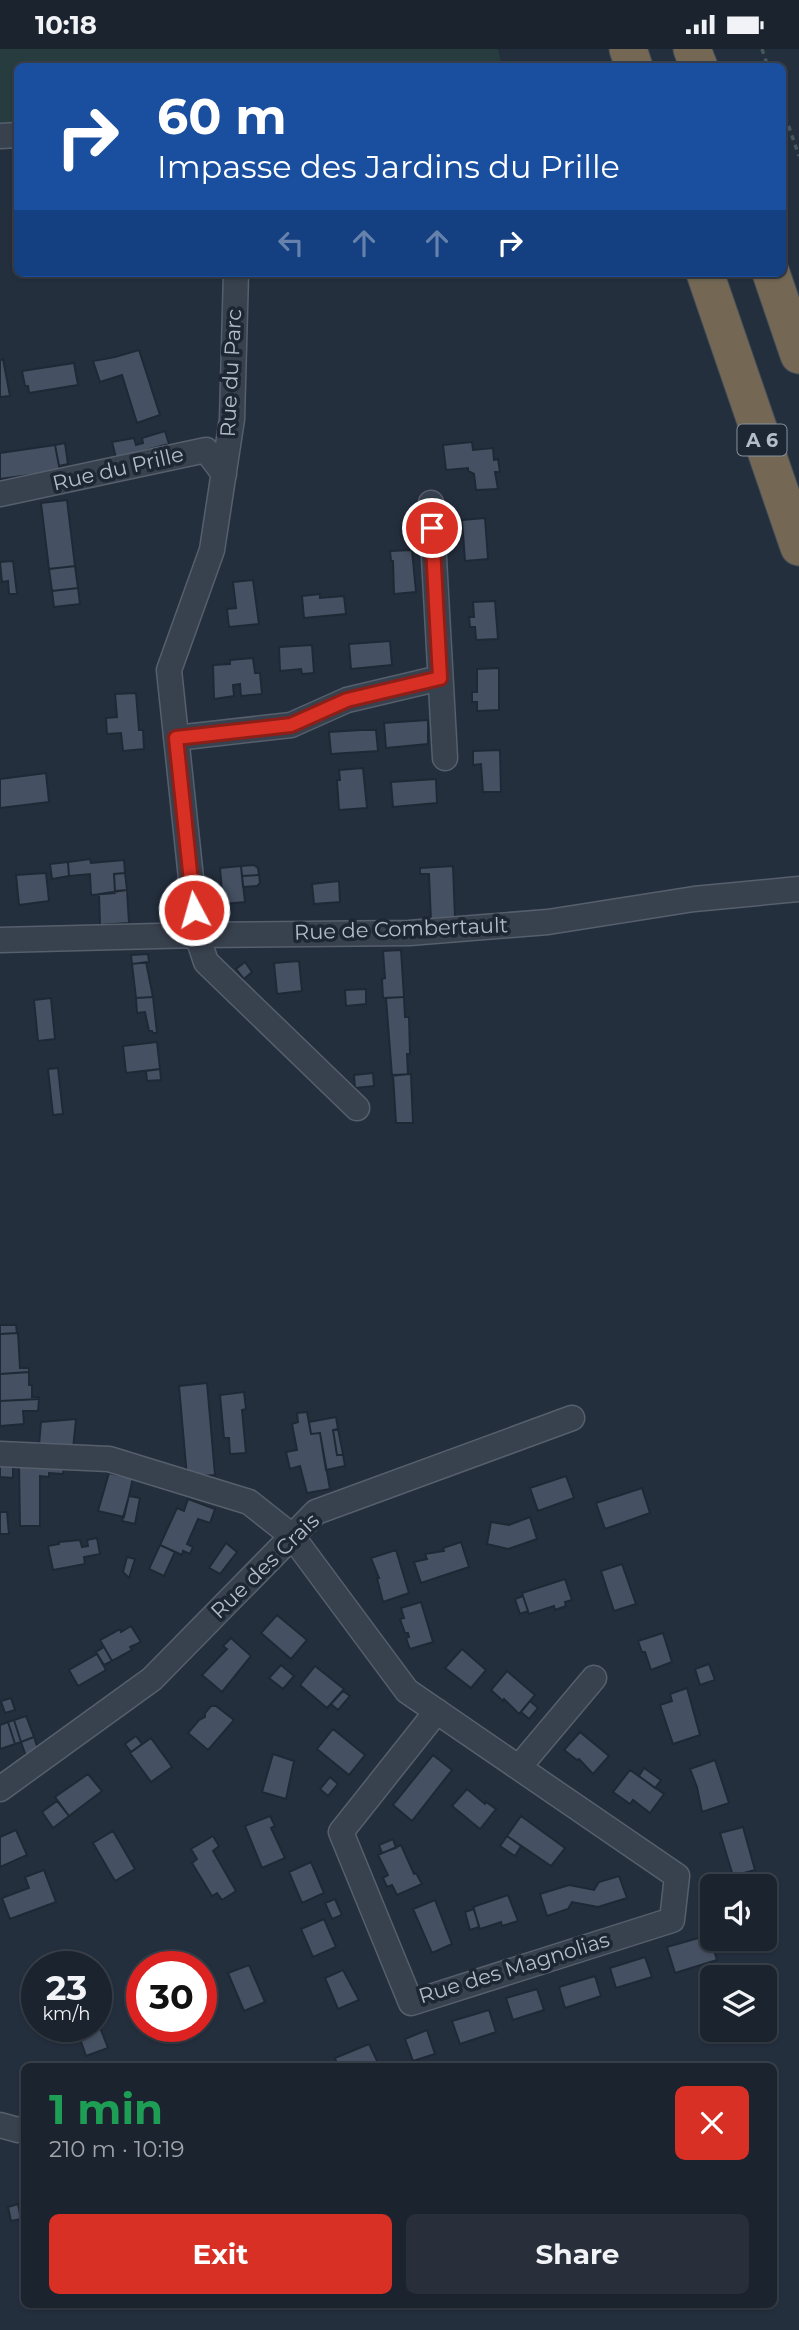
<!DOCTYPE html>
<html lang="en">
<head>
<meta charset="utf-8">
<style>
  body { margin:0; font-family:Montserrat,sans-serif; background:#282f3a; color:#f1f3f6; height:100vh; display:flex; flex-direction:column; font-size:26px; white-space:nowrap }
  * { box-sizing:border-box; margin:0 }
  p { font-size:23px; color:#a0a4aa }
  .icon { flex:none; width:38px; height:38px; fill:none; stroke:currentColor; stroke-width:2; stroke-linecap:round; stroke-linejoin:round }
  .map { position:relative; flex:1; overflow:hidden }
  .sheet { position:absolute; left:21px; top:2014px; width:756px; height:245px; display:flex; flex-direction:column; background:#1b232e; border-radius:10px; box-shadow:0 2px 5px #0004,0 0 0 2px #39404a }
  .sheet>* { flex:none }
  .guide { position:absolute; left:14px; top:14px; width:772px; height:214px; border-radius:10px; box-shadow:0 2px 5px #0004,0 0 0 2px #39404a; background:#1a4fa0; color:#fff; overflow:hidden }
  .tools { position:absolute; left:700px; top:1825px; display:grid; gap:14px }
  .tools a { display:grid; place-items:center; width:77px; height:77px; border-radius:10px; background:#1b232e; box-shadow:0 2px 5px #0004,0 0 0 2px #39404a; font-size:35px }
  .speed { position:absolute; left:21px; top:1902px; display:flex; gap:14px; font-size:35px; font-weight:700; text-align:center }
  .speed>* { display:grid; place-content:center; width:91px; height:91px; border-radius:50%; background:#1b232e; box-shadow:0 2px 5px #0004,0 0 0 2px #39404a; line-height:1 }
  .speed small { font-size:18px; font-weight:400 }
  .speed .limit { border:10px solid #d22; background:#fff; color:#111 }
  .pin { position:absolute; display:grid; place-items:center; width:60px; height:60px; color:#fff; margin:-30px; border:4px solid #fff; border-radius:50%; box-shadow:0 2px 7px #0007 }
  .me { position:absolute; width:77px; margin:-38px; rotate:354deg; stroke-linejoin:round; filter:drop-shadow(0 0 5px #0008) }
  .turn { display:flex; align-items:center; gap:24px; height:147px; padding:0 28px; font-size:32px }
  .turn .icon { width:91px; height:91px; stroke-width:2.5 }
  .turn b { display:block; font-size:49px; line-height:60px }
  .lanes { display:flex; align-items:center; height:66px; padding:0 28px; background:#0003; justify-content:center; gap:35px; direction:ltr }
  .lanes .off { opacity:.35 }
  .round { display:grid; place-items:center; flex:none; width:74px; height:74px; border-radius:10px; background:#282f3a }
  .summary { display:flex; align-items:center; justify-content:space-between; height:119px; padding:0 28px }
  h1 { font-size:42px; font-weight:700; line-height:52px; color:#1e9e55 }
  .primary-button { display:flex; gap:14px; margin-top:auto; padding:14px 28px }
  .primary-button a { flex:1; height:80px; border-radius:10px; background:#d93025; color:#fff; font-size:28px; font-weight:700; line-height:80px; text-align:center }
  .primary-button a+a { background:#282f3a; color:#f1f3f6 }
  .status { display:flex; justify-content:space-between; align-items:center; height:49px; padding:0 35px; background:#1b232e; direction:ltr }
  .status svg { height:19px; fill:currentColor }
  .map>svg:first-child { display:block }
</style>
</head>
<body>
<div class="status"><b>10:18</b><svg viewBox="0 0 49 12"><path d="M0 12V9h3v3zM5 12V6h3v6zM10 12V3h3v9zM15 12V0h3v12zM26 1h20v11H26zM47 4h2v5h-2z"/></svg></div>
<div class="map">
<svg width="799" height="2281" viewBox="0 0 799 2281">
  <rect width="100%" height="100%" fill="#242f3e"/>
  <!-- green -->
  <path fill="#263c3f" d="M0 0H498L502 17 18 18 17 87 0 88Z"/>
  <!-- building -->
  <path fill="#455162" stroke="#1f2835" stroke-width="2" d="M139 301 160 366 137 374 122 326 100 333 93 312 115 308Z
    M3 310 10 347 0 348V311Z
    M74 314 78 336 29 344 28 337H25L22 322Z
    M165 382 169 395 116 409 112 393 134 389 136 396 143 394 142 389Z
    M472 393 473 401 493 399 494 411 498 410 500 423H495L498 440 476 441 474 425 468 422V419L446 421 443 396Z
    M65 394 68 415 59 417 55 396Z
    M55 396 60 422 0 430V404Z
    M67 451 75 517 49 520 41 454Z
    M485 469 488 510 465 512 462 471Z
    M412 501 416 543 394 545 393 512H391L390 502Z
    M13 512 17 545H9L8 532 2 533 0 513Z
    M75 517 78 539 52 542 49 520Z
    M253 531 259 575 229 578 227 560 236 559 233 533Z
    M78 539 80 555 54 558 52 542Z
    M320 545V549L344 547 346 565 304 569 302 547Z
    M495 552 498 590 476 591 475 578H470L469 568H474L473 553Z
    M390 592 392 616 351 620 349 595Z
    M312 596 314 624 302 625 301 620 280 622 279 598Z
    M253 609 255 624H260L262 645 241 647 240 635 233 636 234 647 214 650 213 616 230 615V611Z
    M499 619V661L477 662V653H472V643H477V620Z
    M136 644 139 681H143L144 700 123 702 121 684 107 685 106 669 117 668 115 645Z
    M428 671V695L386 699 384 674Z
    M361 681H376L378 702 331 705 329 683Z
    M500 701 501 743H483L481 715 473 716V702Z
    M363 719 367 759 339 761 337 731H340L339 721Z
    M46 724 49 753 0 759V730Z
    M436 730 437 754 393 758 391 733Z
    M90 810 91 814 124 811 125 824 114 825 115 844 91 846 90 825 69 827 68 813Z
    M68 813 69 827 52 830 50 815Z
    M254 816 258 819 259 826 242 827 241 817Z
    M241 817 245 853 223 855 220 819Z
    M453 817 455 869 431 872 429 825H420V819Z
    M46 824 49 852 19 856 16 826Z
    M125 824 127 841 115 842 114 825Z
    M259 826 260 834 257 837 243 838 242 827Z
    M339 832 340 853 314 855 312 835Z
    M127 841 129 874 100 876 99 845Z
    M401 901 404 948 383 949 382 930 385 929 383 902Z
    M148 905 149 913 132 915 131 906Z
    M299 912 302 942 277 945 274 914Z
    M146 913 153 948 136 949 132 915Z
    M245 913 252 923 244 930 236 920Z
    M366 940V955L346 957 345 941Z
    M153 948 157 984H153L152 982H149L145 963 137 964 136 949Z
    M404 948 405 968H409L410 1005H407L408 1025 392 1027 386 949Z
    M51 949 55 990 38 992 34 951Z
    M157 993 160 1020 126 1024 123 997Z
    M58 1019 63 1065 53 1066 48 1020Z
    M160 1020 161 1031 147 1032 146 1022Z
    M373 1024 374 1037 355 1039 354 1026Z
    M411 1025 413 1074H396L393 1026Z
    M0 1276H16L17 1284 0 1285Z
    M18 1284 20 1319H29V1323L0 1325V1285Z
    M29 1323V1336H32V1348H39V1350L0 1352V1325Z
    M207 1334 215 1426 187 1428 179 1337Z
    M244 1343 246 1360 242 1361 246 1404 230 1405 229 1389H224L220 1346Z
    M39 1350 38 1362H23L24 1375 0 1377V1352Z
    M307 1363 311 1385 320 1384 330 1440 307 1444 300 1417 290 1420 286 1403 297 1401 292 1375 298 1373 297 1364Z
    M336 1368 338 1380 333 1381 337 1406 343 1405 345 1417 326 1421 320 1384 311 1385 309 1373Z
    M76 1370 73 1400 39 1396 41 1373Z
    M338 1380 343 1405 337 1406 333 1381Z
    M0 1412 13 1413V1429L0 1428Z
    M19 1414 64 1418 63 1425 49 1424V1428L40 1427V1477H20Z
    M109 1424 133 1429 124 1468 98 1462Z
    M566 1427 574 1449 538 1462 530 1439Z
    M642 1439 650 1464 605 1480 596 1454Z
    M129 1447 140 1449 135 1475 122 1472Z
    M188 1450 215 1460 210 1474 198 1470 187 1495 193 1498 190 1505 183 1502 182 1506 160 1496 177 1459 184 1462Z
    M0 1463H7L9 1485H0Z
    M530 1468 537 1490 508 1500 487 1495 491 1473 509 1476Z
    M97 1489 100 1505 84 1508 85 1515 53 1521 48 1497 59 1495V1493L80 1491 82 1498 88 1497 87 1491Z
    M461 1493 469 1518 421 1534 414 1513 427 1510 425 1505 444 1502 443 1499Z
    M226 1494 237 1503 220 1525 209 1519Z
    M160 1496 175 1503 164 1527 149 1520Z
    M396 1501 409 1544 383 1553 377 1529H379L371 1509Z
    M127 1508 135 1510 129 1529 123 1523Z
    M622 1515 636 1555 614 1562 601 1522Z
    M565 1530 572 1551 565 1553 566 1557 555 1561 554 1557 529 1565 522 1544Z
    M523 1547 528 1562 520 1565 515 1550Z
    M421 1553 433 1593 410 1600 406 1589 409 1588 408 1584H405L400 1570 404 1569 401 1559Z
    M277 1566 307 1591 291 1610 261 1584Z
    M131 1577 141 1593 130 1598 132 1601 112 1612 100 1591 120 1580 121 1583Z
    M663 1584 672 1613 651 1621 645 1603H642L638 1592Z
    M231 1589 251 1607 222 1643 202 1626 227 1600 223 1597Z
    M104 1598 112 1612 104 1616 96 1603Z
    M462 1600 486 1621 471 1639 445 1619Z
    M97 1605 106 1621 78 1637 69 1621Z
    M709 1615 715 1631 700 1636 695 1620Z
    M281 1616 294 1627 283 1640 269 1629Z
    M315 1617 344 1640 327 1659 300 1636Z
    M507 1622 535 1646 519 1665 504 1650 503 1652 491 1641Z
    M687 1639 700 1686 673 1695 660 1656 672 1652 670 1645Z
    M343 1642 350 1647 338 1661 331 1655Z
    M11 1649 15 1661 5 1664 1 1652Z
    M530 1652 538 1659 529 1670 521 1663Z
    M211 1657H216L234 1671 208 1701 188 1684 199 1671 205 1668V1664Z
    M26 1667 34 1688 21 1693 14 1671Z
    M14 1671 21 1693 15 1695 8 1673Z
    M8 1673 15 1695 0 1700V1676Z
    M333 1680 365 1706 349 1726 317 1700Z
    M580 1683 609 1707 593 1725 579 1710 577 1711 564 1701Z
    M136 1687 142 1695 131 1703 125 1695Z
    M34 1688 38 1700 26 1707 21 1693Z
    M151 1689 172 1718 151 1733 130 1704Z
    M273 1705 294 1712 286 1750 262 1743Z
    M433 1706 452 1721 412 1772 393 1756Z
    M715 1711 729 1754 702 1763 697 1738 690 1720Z
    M644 1719 661 1731 655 1739 639 1727Z
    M630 1721 664 1745 650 1764 633 1751 630 1755 613 1743Z
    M88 1725 102 1742 69 1767 55 1748Z
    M330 1728 338 1735 328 1747 320 1740Z
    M467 1740 485 1755 486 1753 496 1760 480 1780 452 1757Z
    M57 1752 69 1767 53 1779 42 1763Z
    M270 1767 275 1777 271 1779 285 1809 262 1819 245 1777Z
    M521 1767 565 1799 551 1817 507 1787Z
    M743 1778 755 1821 733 1827 720 1784Z
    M16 1781 27 1806 0 1818V1788Z
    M113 1782 135 1820 115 1832 93 1794Z
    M213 1787 219 1797 213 1802 236 1842 222 1851 217 1844 212 1847 192 1814 197 1810 191 1800Z
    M507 1787 521 1797 515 1807 500 1797Z
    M393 1790 396 1799 382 1804 379 1796Z
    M401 1796 414 1825 416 1824 422 1835 397 1846 392 1836 387 1838 383 1829 388 1826 378 1806Z
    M311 1813 324 1844 302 1854 289 1823Z
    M44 1821 56 1853 10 1870 2 1849 29 1839 25 1828Z
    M619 1827 627 1849 598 1858 572 1853 568 1860 547 1867 540 1845 569 1836 594 1841 599 1833Z
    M508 1846 518 1872 502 1877 501 1873 480 1880 473 1858Z
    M335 1850 342 1866 332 1870 325 1854Z
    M435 1851 452 1895 432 1904 413 1860Z
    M474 1860 479 1878 470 1881 465 1863Z
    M324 1870 336 1898 313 1908 301 1880Z
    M709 1886 717 1911 675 1924 667 1898Z
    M645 1908 652 1928 616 1939 610 1919Z
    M249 1916 265 1953 244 1962 228 1924Z
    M343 1921 359 1951 338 1960 325 1929Z
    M595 1927 601 1947 565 1959 559 1938Z
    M537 1940 544 1961 513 1971 506 1949Z
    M489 1961 496 1983 460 1995 452 1972Z
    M96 1968 108 1999 86 2007 76 1978H96Z
    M427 1981 435 2005 413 2012 405 1990Z
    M369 1995 379 2016 338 2018 335 2009Z
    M18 2155 21 2170 11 2172 8 2158Z"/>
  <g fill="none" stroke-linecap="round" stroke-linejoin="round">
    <defs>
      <path id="minor" d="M0 87 18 86
        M236 224 232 370 212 501 169 621 197 886 206 913 357 1059
        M0 445 206 401 224 425
        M431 454 445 709
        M176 689 291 676 347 651 440 629
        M0 891 197 886 409 884 548 873 694 850 799 840
        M0 1405 109 1410 249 1453 292 1487 407 1642 677 1827 672 1871 411 1954 341 1783 437 1662
        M519 1718 594 1629
        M0 1740 152 1630 316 1463 572 1369
        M0 2076 18 2081 24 2079"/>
      <path id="highway" d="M628 0 634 18
        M692 0 699 18
        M705 224 799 498
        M771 224 799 306"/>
    </defs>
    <!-- minor casing -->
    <use href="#minor" stroke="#565f6c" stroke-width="27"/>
    <!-- highway casing -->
    <use href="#highway" stroke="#434c59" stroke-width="39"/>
    <!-- path -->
    <path stroke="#44595c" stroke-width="3.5" stroke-dasharray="5 5" stroke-linecap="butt" d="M762 0 768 18
      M782 58 799 107"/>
    <!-- minor -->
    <use href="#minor" stroke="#38414e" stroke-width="24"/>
    <!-- highway -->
    <use href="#highway" stroke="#746855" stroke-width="37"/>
  </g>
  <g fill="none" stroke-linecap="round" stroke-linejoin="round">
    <defs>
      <path id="route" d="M194 861 176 689 291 676 347 651 440 629 432 479"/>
    </defs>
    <!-- route casing -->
    <use href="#route" stroke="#8d1f18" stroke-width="18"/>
    <!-- route -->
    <use href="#route" stroke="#d93025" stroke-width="12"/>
  </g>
  <g text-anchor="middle" stroke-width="7" stroke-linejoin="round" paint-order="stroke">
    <!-- shield labels -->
    <rect fill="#1d2633" stroke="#878f9c" stroke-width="2" x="737.5" y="375.5" width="49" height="31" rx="5"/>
    <g font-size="19" font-weight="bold" fill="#b4bcc9">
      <text x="762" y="398">A 6</text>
    </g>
    <!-- street labels -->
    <g font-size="21" fill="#b4bcc9" stroke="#1d2633">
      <text transform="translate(231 324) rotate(-87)" y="7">Rue du Parc</text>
      <text transform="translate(118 420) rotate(-13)" y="7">Rue du Prille</text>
      <text transform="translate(401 880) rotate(-2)" y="7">Rue de Combertault</text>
      <text transform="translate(265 1517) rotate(-44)" y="7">Rue des Crais</text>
      <text transform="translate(514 1919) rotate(-17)" y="7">Rue des Magnolias</text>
    </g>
  </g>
</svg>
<div class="tools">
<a><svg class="icon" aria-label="sound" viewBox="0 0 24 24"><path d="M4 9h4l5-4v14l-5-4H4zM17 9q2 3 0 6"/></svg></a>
<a><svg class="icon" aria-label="layers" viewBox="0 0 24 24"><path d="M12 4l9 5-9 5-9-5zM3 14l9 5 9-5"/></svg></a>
</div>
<div class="speed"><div>23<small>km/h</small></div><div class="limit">30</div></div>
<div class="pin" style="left:432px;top:479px;background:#d93025"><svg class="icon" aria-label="arrive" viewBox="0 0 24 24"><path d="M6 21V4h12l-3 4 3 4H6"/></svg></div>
<svg class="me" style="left:194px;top:861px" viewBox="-20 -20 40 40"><circle r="17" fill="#d93025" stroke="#fff" stroke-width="3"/><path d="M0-11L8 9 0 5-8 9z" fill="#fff"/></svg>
<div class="guide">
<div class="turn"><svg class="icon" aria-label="right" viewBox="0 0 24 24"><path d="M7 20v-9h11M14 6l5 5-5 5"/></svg><div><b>60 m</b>Impasse des Jardins du Prille</div></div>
<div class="lanes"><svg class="icon off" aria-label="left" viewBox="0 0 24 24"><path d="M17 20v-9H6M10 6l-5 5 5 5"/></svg><svg class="icon off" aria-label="ahead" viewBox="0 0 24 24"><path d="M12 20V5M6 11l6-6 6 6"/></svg><svg class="icon off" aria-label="ahead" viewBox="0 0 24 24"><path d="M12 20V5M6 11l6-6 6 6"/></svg><svg class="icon" aria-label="right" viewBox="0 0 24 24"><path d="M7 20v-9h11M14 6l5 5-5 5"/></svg></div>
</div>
<section class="sheet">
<div class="summary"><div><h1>1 min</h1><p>210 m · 10:19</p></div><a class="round" style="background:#d93025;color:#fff"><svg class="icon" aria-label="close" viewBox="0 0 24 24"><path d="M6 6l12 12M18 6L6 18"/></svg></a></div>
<div class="primary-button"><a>Exit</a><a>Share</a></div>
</section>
</div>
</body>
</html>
